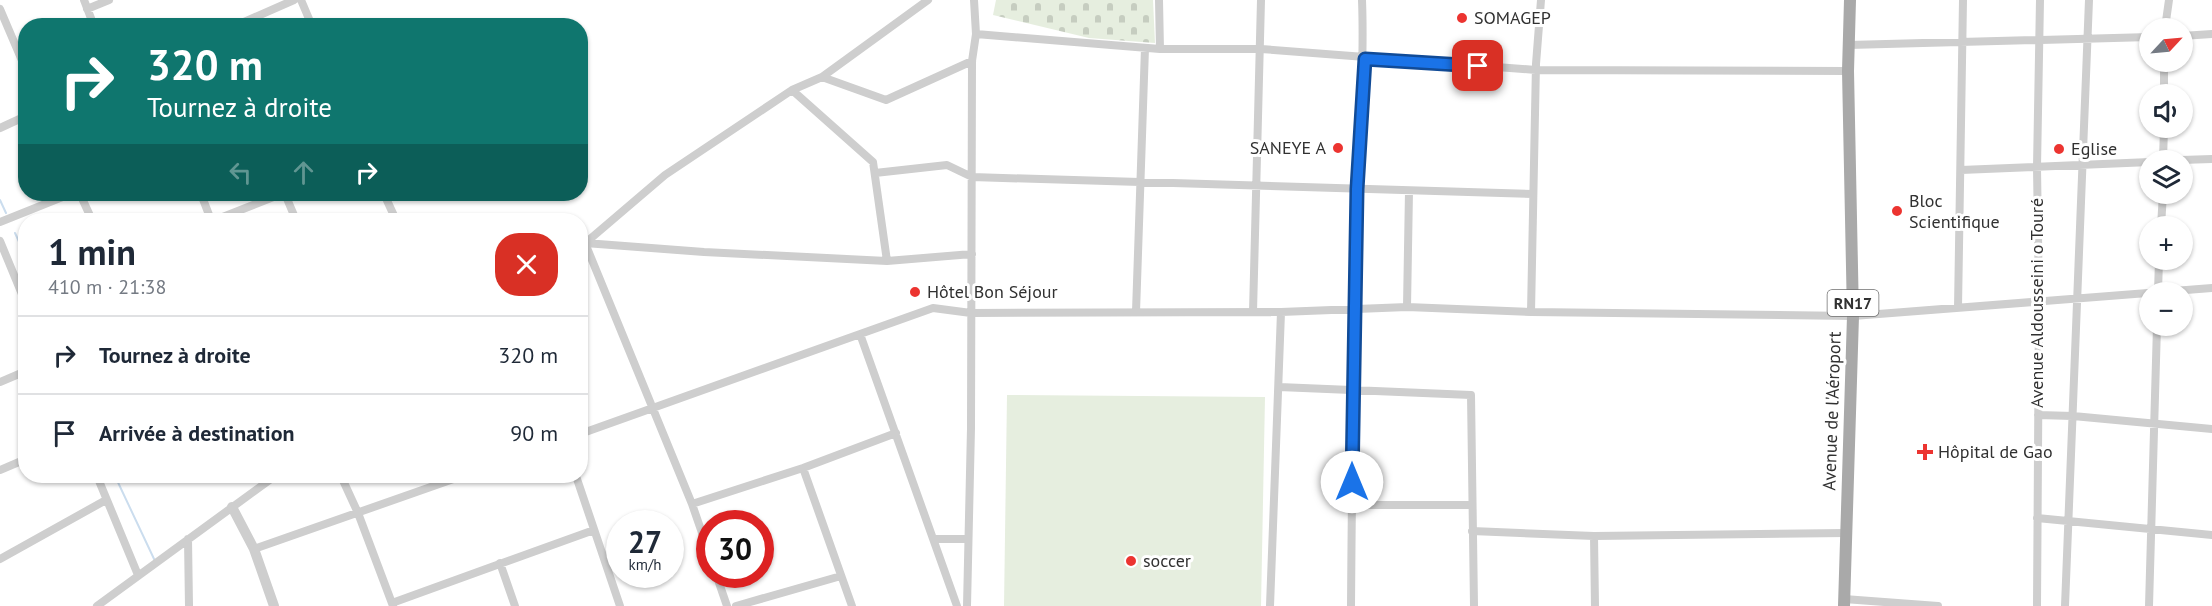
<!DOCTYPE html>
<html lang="fr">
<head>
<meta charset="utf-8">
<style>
  body { margin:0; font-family:"PT Sans",sans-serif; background:#f2f2f3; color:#1f2937; height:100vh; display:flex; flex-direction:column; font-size:22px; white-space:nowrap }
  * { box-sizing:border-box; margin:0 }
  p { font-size:20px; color:#747a83 }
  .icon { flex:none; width:33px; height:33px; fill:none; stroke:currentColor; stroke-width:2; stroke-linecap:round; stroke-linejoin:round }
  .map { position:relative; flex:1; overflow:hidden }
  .panel { position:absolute; left:18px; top:213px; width:570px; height:270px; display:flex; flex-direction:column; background:#fff; border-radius:24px; box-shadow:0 2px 4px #0004 }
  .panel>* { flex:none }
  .banner { position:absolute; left:18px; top:18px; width:570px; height:183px; border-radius:24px; box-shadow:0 2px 4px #0004; background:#0f766e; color:#fff; overflow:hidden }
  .needle { width:39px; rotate:64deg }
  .controls { position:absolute; left:2139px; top:18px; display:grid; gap:12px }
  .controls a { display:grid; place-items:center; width:54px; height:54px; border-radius:50%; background:#fff; box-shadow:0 2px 4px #0004; font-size:30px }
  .speed { position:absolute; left:606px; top:510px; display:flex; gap:12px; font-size:30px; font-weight:700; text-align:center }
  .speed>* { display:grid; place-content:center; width:78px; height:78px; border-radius:50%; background:#fff; box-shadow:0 2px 4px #0004; line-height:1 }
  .speed small { font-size:15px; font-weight:400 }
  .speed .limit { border:9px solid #d22; background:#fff; color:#111 }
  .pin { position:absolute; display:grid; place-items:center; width:51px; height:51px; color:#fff; margin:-26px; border-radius:12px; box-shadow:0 3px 9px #0006 }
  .me { position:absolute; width:66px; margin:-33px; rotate:0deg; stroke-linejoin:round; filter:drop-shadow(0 0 4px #0008) }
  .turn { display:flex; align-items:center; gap:21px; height:126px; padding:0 30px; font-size:27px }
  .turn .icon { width:78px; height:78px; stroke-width:2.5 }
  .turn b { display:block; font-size:42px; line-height:51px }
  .lanes { display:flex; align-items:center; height:57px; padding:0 30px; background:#0003; justify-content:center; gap:30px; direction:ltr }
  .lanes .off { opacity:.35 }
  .round { display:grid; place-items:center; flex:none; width:63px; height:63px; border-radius:24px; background:#f2f2f3 }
  .headline { display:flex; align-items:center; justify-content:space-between; height:102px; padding:0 30px }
  h1 { font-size:36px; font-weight:800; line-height:45px }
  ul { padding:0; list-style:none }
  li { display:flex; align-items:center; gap:18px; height:78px; padding:0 30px; border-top:2px solid #e0e1e3 }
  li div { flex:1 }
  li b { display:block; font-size:22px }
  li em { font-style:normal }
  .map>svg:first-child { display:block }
</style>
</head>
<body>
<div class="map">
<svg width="2212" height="606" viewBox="0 0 2212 606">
  <defs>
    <pattern id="cemetery-stones" width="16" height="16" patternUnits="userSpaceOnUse" patternTransform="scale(1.5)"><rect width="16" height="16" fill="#e6eedf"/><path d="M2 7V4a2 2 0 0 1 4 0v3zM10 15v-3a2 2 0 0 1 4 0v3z" fill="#c6cdc0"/></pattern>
  </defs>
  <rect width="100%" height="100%" fill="#fff"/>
  <!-- cemetery -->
  <path fill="url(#cemetery-stones)" d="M996 0H1153L1155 43 1089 38 993 15Z"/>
  <!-- park -->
  <path fill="#e6eedf" d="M1007 395 1265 397 1261 606H1004Z"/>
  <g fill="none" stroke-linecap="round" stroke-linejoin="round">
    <!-- stream -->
    <path stroke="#cbddee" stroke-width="2" d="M0 200 6 213
      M15 233 26 257
      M115 476 155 561"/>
    <!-- minor -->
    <path stroke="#cecece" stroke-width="8" d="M84 0 94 26
      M301 0 312 26
      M1159 0 1160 49
      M0 9 26 70
      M87 9 109 0
      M235 26 294 0
      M2165 28 2169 0
      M976 34 1160 49H1261L1536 70 1848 71
      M2182 36 2212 34
      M1849 45 2150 37
      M822 77 886 100 972 61
      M792 90 873 162 887 261
      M2164 94V62
      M0 128 26 116
      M2163 160 2164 128
      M2181 160 2212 159
      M1961 170 2150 162
      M875 173 947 165 972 177 1532 194
      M80 194 92 220
      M201 194 211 220
      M285 194 296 220
      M384 194 396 220
      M215 220 281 194
      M0 222 70 194
      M2161 226 2163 194
      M0 241 26 304
      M583 245 665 175 792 90 822 77 928 0
      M2158 292 2159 260
      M1407 307 1409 191
      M1958 308 1963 0
      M1136 312 1145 48
      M1253 312 1261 0
      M1531 312 1536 64 1541 0
      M860 334 957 606
      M0 382 26 371
      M1279 387 1471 395 1474 606
      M2038 415 2073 416 2212 429
      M580 434 933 308 971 313 1281 312 1407 307 1531 312 1853 316 2212 288
      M803 468 852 606
      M0 470 26 459
      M97 476 138 575
      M341 476 358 513 393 606
      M576 476 620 606
      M692 504 803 468 896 433
      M1352 505H1472
      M2037 518 2212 535
      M1472 531 1594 536 1846 533
      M1594 536 1595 606
      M188 539 189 606
      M934 539H966
      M254 549 462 476
      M710 556 692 504 585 243 704 252 887 261 972 254
      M0 559 106 500
      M500 563 515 606
      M716 574 727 606
      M1844 599 1938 606
      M392 603 594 530
      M97 606 275 476
      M736 606 841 576
      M967 606 971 428 972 61 976 34 974 0
      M1270 606 1281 312
      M1351 606C1352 477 1353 348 1357 219 1358 145 1365 74 1362 0
      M2037 606 2039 302 2037 167 2040 0
      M2065 606 2089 0
      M2149 606 2157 326"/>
    <!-- tertiary -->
    <path stroke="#cecece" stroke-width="10" d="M232 507 254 549 274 606"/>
    <!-- primary -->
    <path stroke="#a9a9a9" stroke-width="12" d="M1844 606 1853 316 1848 71 1850 0"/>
  </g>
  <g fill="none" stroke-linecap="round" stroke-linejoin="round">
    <defs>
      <path id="route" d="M1352 482 1357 189 1365 59 1478 66"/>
    </defs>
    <!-- route casing -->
    <use href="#route" stroke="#114b97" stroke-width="15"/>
    <!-- route -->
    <use href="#route" stroke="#1a73e8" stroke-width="10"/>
  </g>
  <!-- markers -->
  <g fill="#ec3430" stroke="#fff" stroke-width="2">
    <circle cx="1462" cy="18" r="6"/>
    <circle cx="1338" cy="148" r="6"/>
    <circle cx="2059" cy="149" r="6"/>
    <circle cx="1897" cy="211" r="6"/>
    <circle cx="915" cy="292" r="6"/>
    <path d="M1922 443h6v6h6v6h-6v6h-6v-6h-6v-6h6z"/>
    <circle cx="1131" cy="561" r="6"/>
  </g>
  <g text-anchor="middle" stroke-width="6" stroke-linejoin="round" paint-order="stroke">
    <!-- shield labels -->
    <rect fill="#fff" stroke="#6f6f6f" stroke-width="1.5" x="1827.5" y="290" width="51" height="26" rx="4.5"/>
    <g font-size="16" font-weight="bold" fill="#313131">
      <text x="1853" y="309">RN17</text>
    </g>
    <!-- poi labels -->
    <g font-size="18" fill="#313131" stroke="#fff" text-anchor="start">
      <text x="1474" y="24">SOMAGEP</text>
      <text x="1326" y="154" text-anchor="end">SANEYE A</text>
      <text x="2071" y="155">Eglise</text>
      <text x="1909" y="207">Bloc<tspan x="1909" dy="21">Scientifique</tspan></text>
      <text x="927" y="298">Hôtel Bon Séjour</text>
      <text x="1938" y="458">Hôpital de Gao</text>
      <text x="1143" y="567">soccer</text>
    </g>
    <!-- street labels -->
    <g font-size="18" fill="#313131" stroke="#fff">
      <text transform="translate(2037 303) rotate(-90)" y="6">Avenue Aldousseini o Touré</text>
      <text transform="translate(1832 411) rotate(-88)" y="6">Avenue de l'Aéroport</text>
    </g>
  </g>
</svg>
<div class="controls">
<a><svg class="needle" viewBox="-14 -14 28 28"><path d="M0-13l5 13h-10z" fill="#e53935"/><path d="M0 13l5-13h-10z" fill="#747a83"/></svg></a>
<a><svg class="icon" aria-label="sound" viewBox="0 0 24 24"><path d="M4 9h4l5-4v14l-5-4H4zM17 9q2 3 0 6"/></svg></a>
<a><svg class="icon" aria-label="layers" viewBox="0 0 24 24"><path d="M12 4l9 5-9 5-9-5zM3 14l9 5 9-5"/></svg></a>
<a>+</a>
<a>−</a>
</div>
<div class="speed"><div>27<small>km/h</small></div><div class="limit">30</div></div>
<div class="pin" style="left:1478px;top:66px;background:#d93025"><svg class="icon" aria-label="arrive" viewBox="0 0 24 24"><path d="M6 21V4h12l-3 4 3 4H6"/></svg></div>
<svg class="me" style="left:1352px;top:482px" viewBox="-20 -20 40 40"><circle r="19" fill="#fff"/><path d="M0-13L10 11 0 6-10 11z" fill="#1a73e8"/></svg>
<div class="banner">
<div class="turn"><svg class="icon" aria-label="right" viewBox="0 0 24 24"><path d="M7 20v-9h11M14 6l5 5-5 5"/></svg><div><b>320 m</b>Tournez à droite</div></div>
<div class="lanes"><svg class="icon off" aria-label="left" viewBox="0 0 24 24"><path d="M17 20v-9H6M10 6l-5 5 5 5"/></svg><svg class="icon off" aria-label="ahead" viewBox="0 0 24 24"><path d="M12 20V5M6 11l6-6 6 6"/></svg><svg class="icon" aria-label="right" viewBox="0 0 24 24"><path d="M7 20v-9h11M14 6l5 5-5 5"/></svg></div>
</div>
<section class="panel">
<div class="headline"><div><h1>1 min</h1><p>410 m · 21:38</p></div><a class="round" style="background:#d93025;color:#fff"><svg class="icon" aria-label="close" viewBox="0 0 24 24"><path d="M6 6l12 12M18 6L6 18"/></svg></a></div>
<ul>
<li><svg class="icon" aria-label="right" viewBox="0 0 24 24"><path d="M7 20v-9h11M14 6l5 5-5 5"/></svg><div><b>Tournez à droite</b></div><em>320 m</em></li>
<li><svg class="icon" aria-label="arrive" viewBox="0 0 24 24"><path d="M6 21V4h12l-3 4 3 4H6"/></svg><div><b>Arrivée à destination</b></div><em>90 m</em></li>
</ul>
</section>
</div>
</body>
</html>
